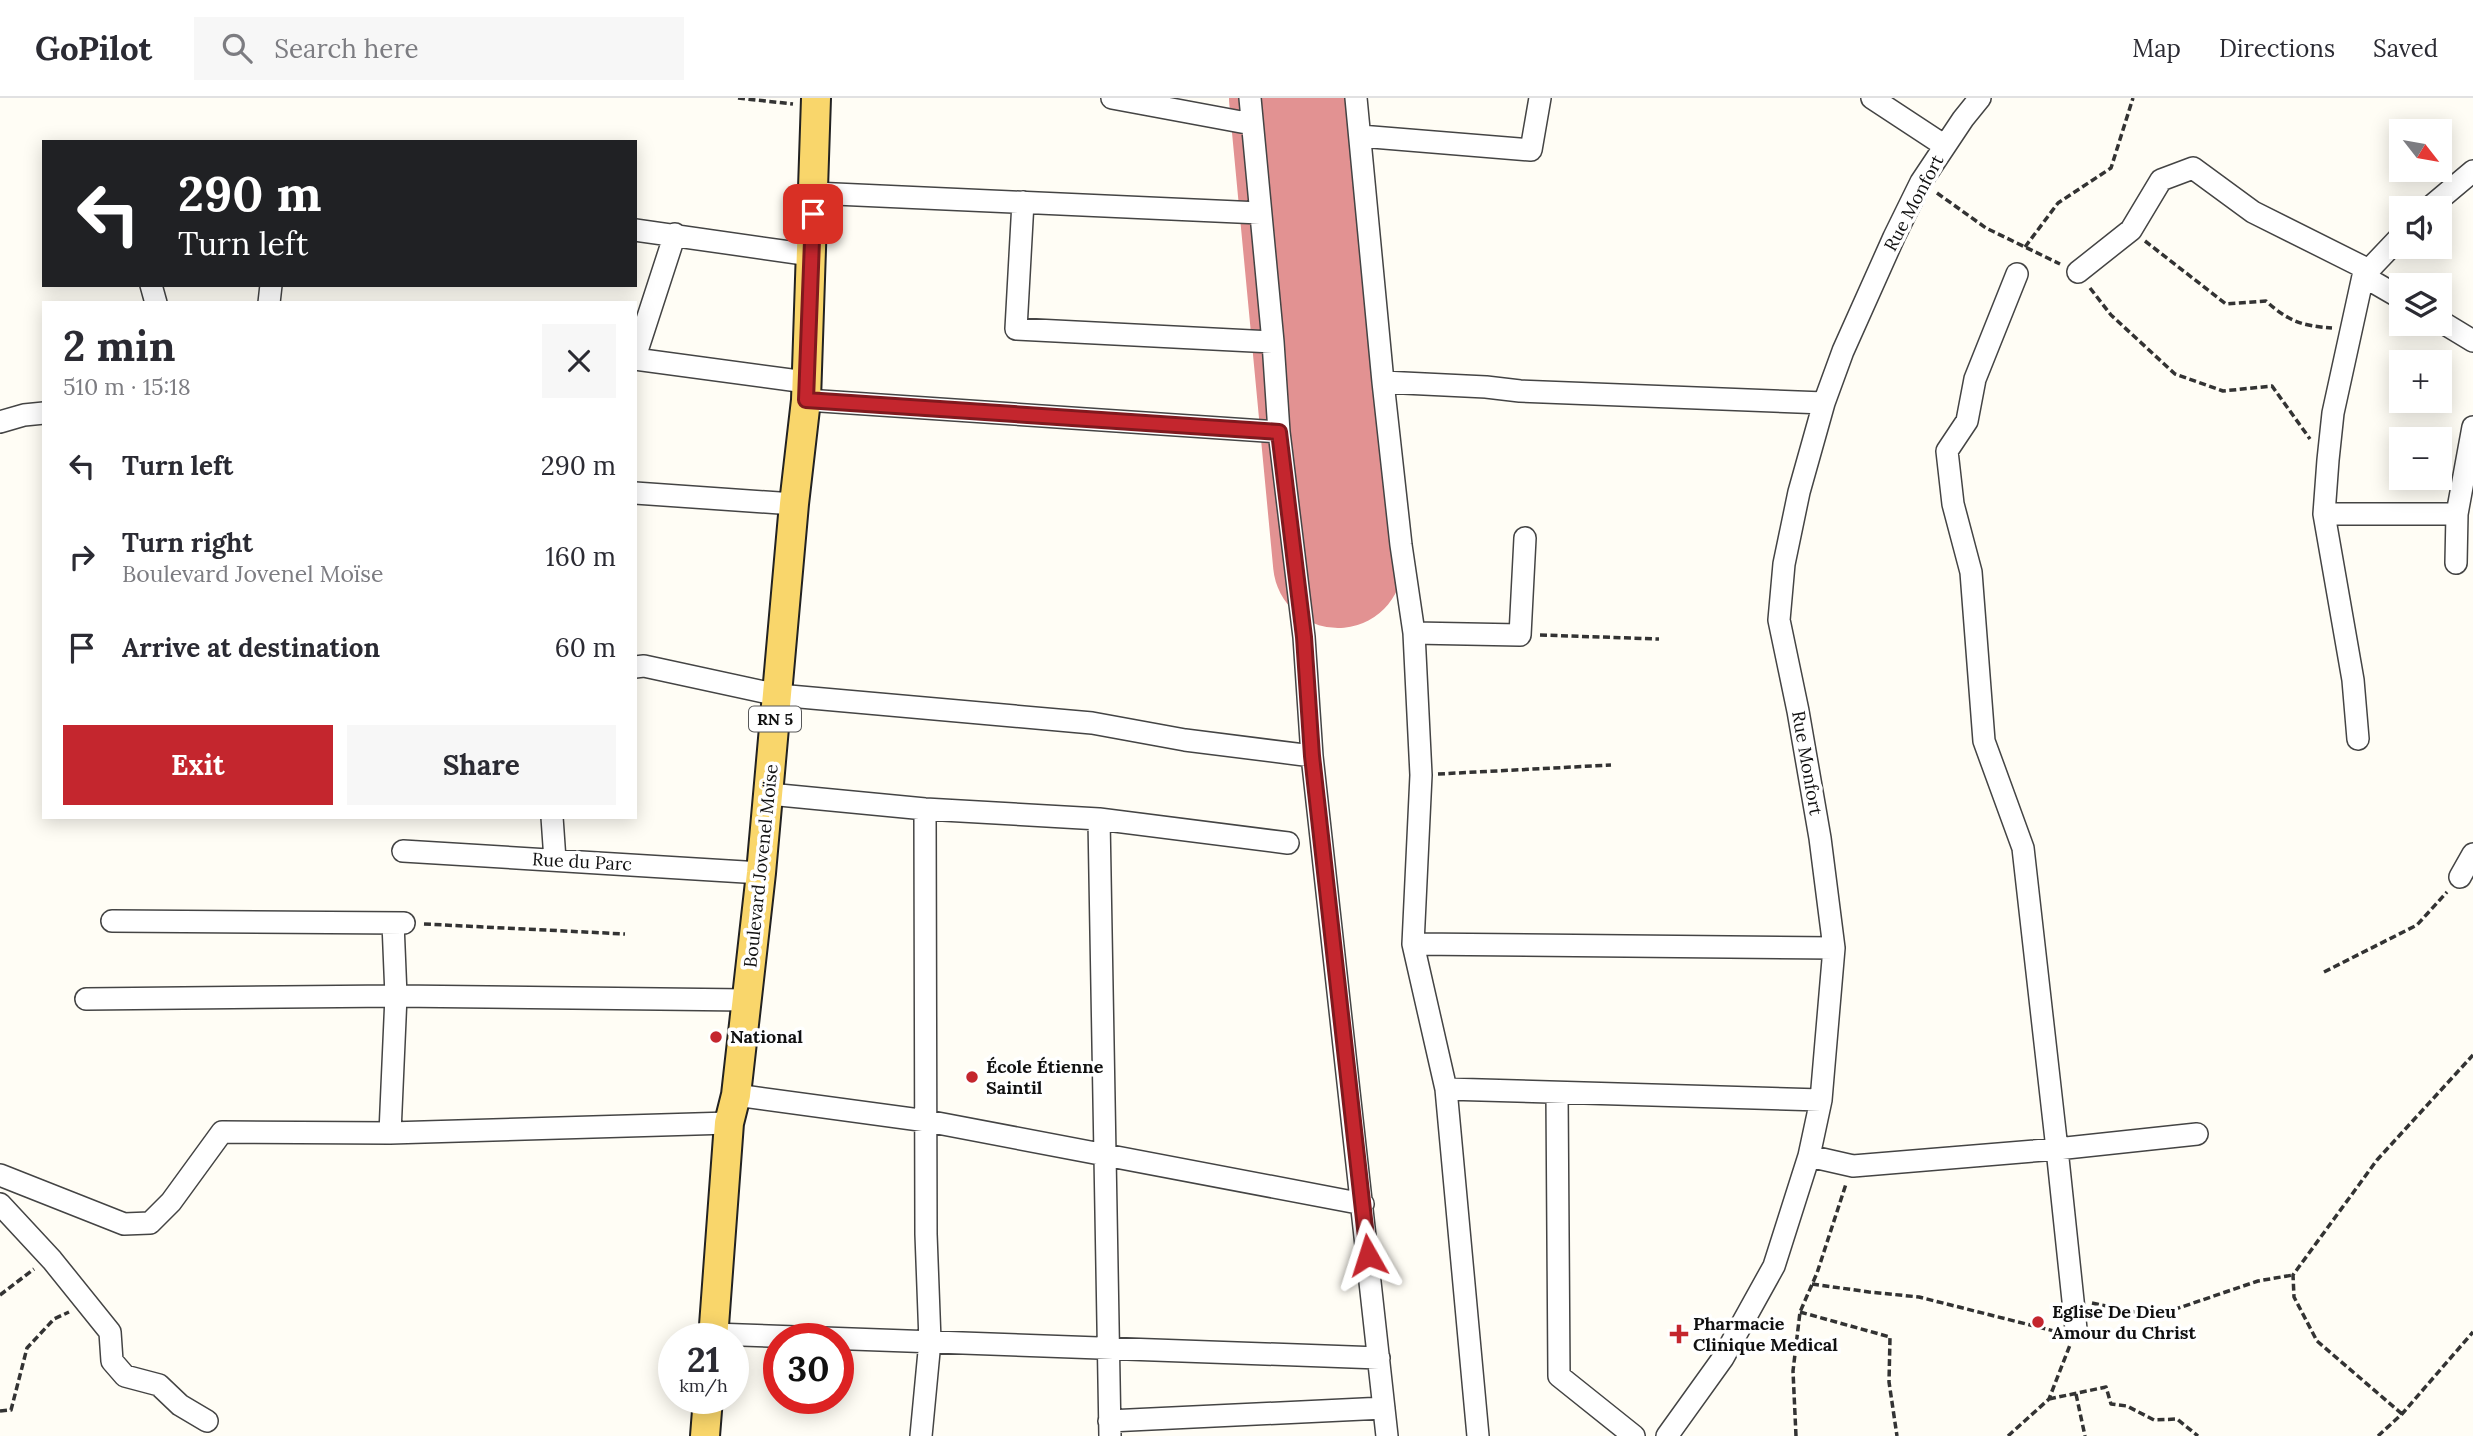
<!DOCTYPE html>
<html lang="en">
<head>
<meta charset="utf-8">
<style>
  body { margin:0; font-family:Lora,serif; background:#f7f7f7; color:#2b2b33; height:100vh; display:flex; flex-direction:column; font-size:26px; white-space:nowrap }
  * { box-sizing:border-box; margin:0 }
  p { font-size:23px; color:#7c7c81 }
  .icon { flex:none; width:38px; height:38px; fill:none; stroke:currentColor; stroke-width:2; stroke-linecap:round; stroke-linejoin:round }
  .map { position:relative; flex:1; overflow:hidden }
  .panel { position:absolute; left:42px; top:203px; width:595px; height:518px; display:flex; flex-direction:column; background:#fff; border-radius:0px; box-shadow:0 4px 18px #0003 }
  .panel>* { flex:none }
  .guide { position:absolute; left:42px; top:42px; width:595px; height:147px; border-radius:0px; box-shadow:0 4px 18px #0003; background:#202124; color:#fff; overflow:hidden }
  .needle { width:46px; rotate:121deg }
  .tools { position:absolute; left:2389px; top:21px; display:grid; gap:14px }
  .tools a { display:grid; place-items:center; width:63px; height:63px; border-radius:0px; background:#fff; box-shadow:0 4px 18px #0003; font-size:35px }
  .speed { position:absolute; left:658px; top:1225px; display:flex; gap:14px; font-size:35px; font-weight:700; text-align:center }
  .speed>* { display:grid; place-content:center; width:91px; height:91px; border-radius:50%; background:#fff; box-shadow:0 4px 18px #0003; line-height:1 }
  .speed small { font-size:18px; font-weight:400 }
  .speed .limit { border:10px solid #d22; background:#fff; color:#111 }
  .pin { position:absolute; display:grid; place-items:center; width:60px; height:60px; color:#fff; margin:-30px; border-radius:14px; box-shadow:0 4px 10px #0006 }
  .me { position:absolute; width:77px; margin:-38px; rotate:354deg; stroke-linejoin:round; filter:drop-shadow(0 0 5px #0008) }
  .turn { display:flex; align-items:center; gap:24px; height:147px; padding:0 21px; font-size:32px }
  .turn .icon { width:91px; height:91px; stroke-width:2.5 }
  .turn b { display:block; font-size:49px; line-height:60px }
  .round { display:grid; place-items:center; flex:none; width:74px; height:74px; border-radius:0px; background:#f7f7f7 }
  .headline { display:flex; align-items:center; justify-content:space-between; height:119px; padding:0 21px }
  h1 { font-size:42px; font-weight:700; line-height:52px }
  .action { display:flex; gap:14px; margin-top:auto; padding:14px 21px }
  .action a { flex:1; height:80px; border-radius:0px; background:#c4262e; color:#fff; font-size:28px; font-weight:700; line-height:80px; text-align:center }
  .action a+a { background:#f7f7f7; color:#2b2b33 }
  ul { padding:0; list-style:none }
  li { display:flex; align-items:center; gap:21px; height:91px; padding:0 21px }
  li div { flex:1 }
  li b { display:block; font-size:26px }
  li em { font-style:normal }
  header { display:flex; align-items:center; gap:42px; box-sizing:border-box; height:98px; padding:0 35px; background:#fff; border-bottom:2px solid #e1e1e2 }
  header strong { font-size:33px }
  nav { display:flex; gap:38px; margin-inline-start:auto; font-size:24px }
  .search { width:490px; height:63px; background:#f7f7f7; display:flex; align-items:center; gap:18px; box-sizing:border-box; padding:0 24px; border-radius:0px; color:#7c7c81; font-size:26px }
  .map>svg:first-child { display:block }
</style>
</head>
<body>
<header>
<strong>GoPilot</strong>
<div class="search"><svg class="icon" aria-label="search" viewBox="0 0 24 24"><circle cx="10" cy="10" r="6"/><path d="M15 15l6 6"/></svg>Search here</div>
<nav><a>Map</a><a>Directions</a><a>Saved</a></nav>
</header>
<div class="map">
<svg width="2473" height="1338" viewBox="0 0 2473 1338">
  <rect width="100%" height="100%" fill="#fffdf5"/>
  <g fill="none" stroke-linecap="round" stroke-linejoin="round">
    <!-- runway -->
    <path stroke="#e29292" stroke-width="130" d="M1294 0 1338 465"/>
    <defs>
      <path id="minor" d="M1112 0 1252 26
        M1250 0 1273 244 1279 334 1304 539 1312 658 1387 1338
        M1356 0 1383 284
        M1872 0 1945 48
        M1360 38 1531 52 1540 0
        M813 95 1260 115
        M1023 104 1016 231 1273 244
        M2429 110 2473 73
        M635 132 811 157
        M2078 174 2131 132 2161 82 2193 70 2253 114 2369 172
        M2017 176 1975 281 1967 323 1947 353 1953 406 1971 474 1984 643 2023 750 2057 1051 2197 1036
        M2363 178 2401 200
        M151 187 156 205
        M269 205 271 187
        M2440 223 2473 243
        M635 259 675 136
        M635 261 806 284
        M806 302 1279 334
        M0 324 24 317 44 315
        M635 395 794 406
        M2324 416H2457
        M2456 465 2457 416 2473 329
        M1414 535 1520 537 1525 440
        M635 569 644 568 778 597 1092 625 1185 642 1312 658
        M2358 641 2353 582 2324 416 2328 362 2333 315 2363 178 2401 138
        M769 696 925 711 1099 721 1288 745
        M552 719 555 762
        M1099 721 1110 1338
        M403 753 761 775
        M2460 779 2473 756
        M112 823 404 825
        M1413 846 1834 850
        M86 901 396 898 746 902
        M1446 991 1821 1002
        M1557 995 1559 1278 1634 1338
        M736 997 927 1023 1363 1106
        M390 1035 396 898 393 825
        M1809 1058 1853 1068 2057 1051 2076 1231
        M0 1077 124 1126 150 1125 171 1104 222 1034 390 1035 729 1025
        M0 1106 52 1162 110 1234 112 1263 125 1278 159 1287 180 1307 207 1323
        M713 1236 1379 1260
        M1109 1323 1384 1310
        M921 1338 930 1243 926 1136 925 711
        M1478 1338 1446 991 1413 846 1421 677 1414 535 1401 447 1383 284 1486 289 1520 293 1824 305
        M1667 1338 1723 1260 1774 1168 1809 1058 1821 1002 1834 850 1820 740 1798 613 1779 522 1784 466 1799 394 1824 305 1843 253 1894 139 1921 84 1963 21 1980 0"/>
      <path id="major" d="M713 1241 729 1025 736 997 761 775 794 406 806 302 816 0
        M705 1338 708 1300"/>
    </defs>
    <!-- minor casing -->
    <use href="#minor" stroke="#444" stroke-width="24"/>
    <!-- major casing -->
    <use href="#major" stroke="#222" stroke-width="32"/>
    <!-- path -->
    <path stroke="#333" stroke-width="3.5" stroke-dasharray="7 3.5" stroke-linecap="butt" d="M738 0 793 6
      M1937 95 1986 130 2060 166
      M2145 143 2226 206 2266 203C2288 223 2302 228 2332 230
      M2025 149 2058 105 2111 70 2133 0
      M2090 190 2111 217 2175 276 2223 293 2272 288 2310 341
      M1540 537 1659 541
      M1438 676 1611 667
      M424 826 625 836
      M2324 874 2417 827 2447 794
      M1812 1186 1869 1194 1919 1199 2058 1234
      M0 1197 34 1171
      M2092 1205 2155 1218 2258 1183 2293 1177
      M1800 1214 1890 1239 1889 1284 1897 1338
      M2076 1296 2085 1338
      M2049 1301 2106 1289 2111 1306 2127 1308 2154 1322 2177 1321 2198 1338
      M0 1313 11 1312 27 1250 54 1221 69 1214
      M2402 1316 2317 1243 2294 1199 2293 1177 2377 1062 2473 957
      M1796 1338 1793 1273 1800 1214 1817 1175 1846 1086
      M2008 1338 2049 1301 2070 1247
      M2378 1338 2402 1316 2473 1234"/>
    <!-- minor -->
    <use href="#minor" stroke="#fff" stroke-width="21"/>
    <!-- major -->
    <use href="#major" stroke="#f9d66b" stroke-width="28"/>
  </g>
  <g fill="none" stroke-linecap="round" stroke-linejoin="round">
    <defs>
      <path id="route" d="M813 116 806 302 1279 334 1304 539 1312 658 1368 1157"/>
    </defs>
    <!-- route casing -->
    <use href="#route" stroke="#7f191e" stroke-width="18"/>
    <!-- route -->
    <use href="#route" stroke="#c4262e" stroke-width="12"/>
  </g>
  <!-- markers -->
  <g fill="#c4262e" stroke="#fff" stroke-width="2.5">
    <circle cx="716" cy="939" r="7"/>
    <circle cx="972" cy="979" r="7"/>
    <circle cx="2038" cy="1224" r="7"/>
    <path d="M1675.5 1225.5h7v7h7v7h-7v7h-7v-7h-7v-7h7z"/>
  </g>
  <g text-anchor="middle" stroke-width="7" stroke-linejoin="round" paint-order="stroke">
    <!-- shield labels -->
    <rect fill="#fff" stroke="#585858" stroke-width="2" x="749" y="608.5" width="52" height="25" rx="5"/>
    <g font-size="16" font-weight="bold" fill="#111">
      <text x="775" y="627">RN 5</text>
    </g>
    <!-- street labels -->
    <g font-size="18" fill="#111" stroke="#fff">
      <text transform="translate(1914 105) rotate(-62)" y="6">Rue Monfort</text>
      <text transform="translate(1807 665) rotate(80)" y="6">Rue Monfort</text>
      <text transform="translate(582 764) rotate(3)" y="6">Rue du Parc</text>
      <text transform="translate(761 768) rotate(-84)" y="6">Boulevard Jovenel Moïse</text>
    </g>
    <!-- poi labels -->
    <g font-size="18" font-weight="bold" fill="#111" stroke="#fff" text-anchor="start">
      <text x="730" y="945">National</text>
      <text x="986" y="975">École Étienne<tspan x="986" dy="21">Saintil</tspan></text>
      <text x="2052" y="1220">Eglise De Dieu<tspan x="2052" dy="21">Amour du Christ</tspan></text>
      <text x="1693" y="1232">Pharmacie<tspan x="1693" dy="21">Clinique Medical</tspan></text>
    </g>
  </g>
</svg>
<div class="tools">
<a><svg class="needle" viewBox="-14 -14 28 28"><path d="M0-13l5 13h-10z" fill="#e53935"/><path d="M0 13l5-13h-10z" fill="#7c7c81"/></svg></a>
<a><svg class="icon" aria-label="sound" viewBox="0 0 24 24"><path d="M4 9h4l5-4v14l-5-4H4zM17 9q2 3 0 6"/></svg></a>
<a><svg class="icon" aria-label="layers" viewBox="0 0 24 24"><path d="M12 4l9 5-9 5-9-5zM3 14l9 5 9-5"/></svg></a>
<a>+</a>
<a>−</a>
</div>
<div class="speed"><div>21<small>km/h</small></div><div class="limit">30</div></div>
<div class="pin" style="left:813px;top:116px;background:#d93025"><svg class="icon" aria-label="arrive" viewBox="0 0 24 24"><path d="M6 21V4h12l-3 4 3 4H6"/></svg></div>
<svg class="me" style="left:1368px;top:1157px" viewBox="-20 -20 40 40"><path d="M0-17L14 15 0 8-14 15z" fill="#c4262e" stroke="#fff" stroke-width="4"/></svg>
<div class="guide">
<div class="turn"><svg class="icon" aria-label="left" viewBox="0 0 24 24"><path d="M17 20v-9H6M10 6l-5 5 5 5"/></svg><div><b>290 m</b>Turn left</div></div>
</div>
<section class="panel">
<div class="headline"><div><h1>2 min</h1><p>510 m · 15:18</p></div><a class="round"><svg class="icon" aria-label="close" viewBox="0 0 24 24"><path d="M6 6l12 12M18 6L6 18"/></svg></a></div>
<ul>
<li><svg class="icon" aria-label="left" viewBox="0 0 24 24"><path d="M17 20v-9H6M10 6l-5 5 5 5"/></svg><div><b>Turn left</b></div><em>290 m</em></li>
<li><svg class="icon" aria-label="right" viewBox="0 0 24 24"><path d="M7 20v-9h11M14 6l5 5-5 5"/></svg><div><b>Turn right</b><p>Boulevard Jovenel Moïse</p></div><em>160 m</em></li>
<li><svg class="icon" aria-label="arrive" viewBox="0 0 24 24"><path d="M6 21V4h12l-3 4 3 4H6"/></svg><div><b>Arrive at destination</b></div><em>60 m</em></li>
</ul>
<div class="action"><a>Exit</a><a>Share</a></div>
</section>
</div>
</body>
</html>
